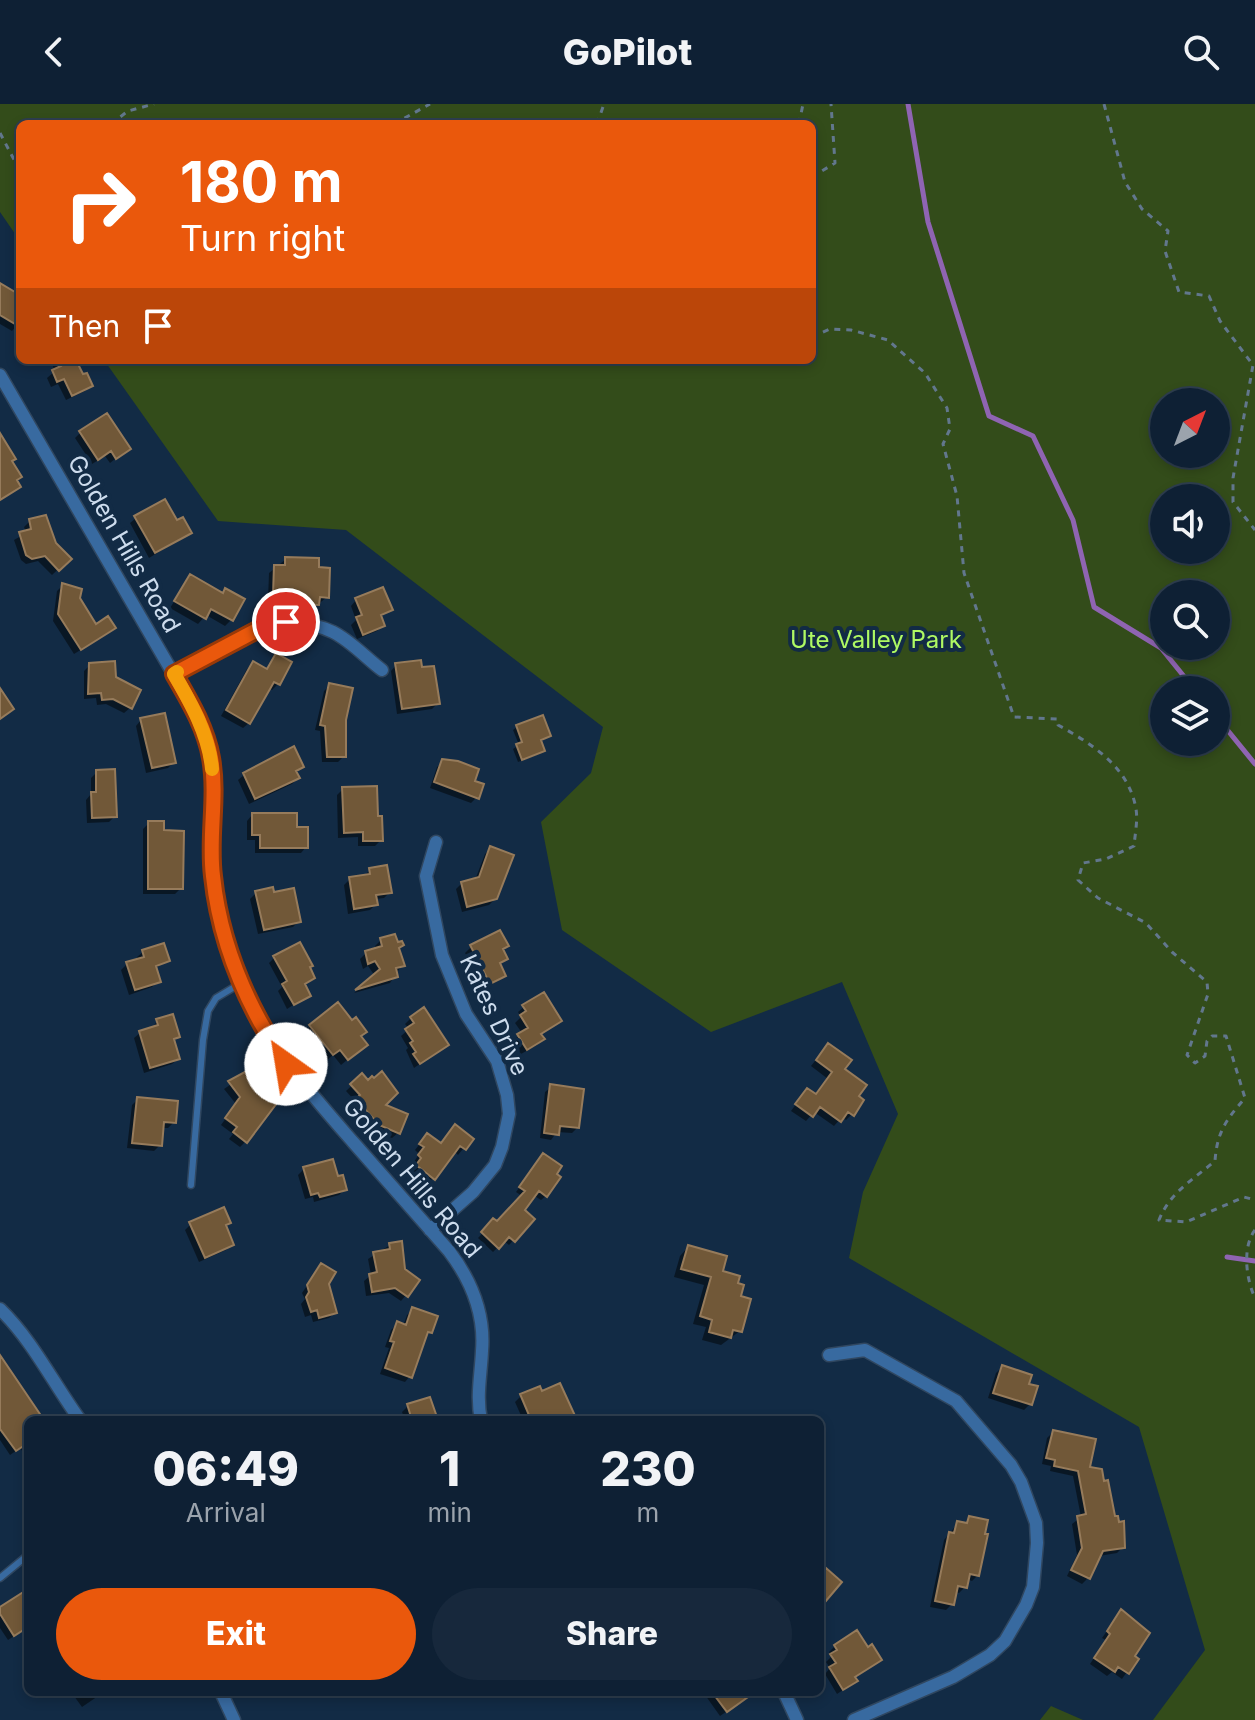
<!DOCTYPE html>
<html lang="en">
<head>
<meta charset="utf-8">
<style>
  body { margin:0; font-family:Inter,sans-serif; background:#17283c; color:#f1f3f6; height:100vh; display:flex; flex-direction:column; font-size:30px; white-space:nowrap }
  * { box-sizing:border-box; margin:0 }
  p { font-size:26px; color:#9ba3ac }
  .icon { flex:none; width:44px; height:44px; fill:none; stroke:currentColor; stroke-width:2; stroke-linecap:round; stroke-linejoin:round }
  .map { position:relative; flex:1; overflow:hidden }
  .panel { position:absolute; left:24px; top:1312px; width:800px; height:280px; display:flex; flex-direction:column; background:#0e2034; border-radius:12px; box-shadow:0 4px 12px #0003,0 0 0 2px #2e3e4f }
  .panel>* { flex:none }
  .hud { position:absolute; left:16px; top:16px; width:800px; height:244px; border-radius:12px; box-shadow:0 4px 12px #0003,0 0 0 2px #2e3e4f; background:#ea580c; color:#fff; overflow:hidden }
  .needle { width:52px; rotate:42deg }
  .buttons { position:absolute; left:1150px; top:284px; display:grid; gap:16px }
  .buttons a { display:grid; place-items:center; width:80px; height:80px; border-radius:50%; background:#0e2034; box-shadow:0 4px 12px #0003,0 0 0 2px #2e3e4f; font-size:40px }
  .pin { position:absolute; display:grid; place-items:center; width:68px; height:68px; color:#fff; margin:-34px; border:4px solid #fff; border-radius:50%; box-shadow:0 2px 8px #0007 }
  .me { position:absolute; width:88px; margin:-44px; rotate:328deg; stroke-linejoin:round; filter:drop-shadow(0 0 6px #0008) }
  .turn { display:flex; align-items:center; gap:28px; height:168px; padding:0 32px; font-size:36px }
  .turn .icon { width:104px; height:104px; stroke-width:2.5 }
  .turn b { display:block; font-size:56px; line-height:68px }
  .then { display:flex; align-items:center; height:76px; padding:0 32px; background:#0003; gap:16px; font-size:30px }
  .eta { display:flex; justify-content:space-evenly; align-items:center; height:136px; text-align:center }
  .eta b { font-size:48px; font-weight:800; line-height:56px }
  .cta { display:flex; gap:16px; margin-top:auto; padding:16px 32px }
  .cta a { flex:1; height:92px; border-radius:48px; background:#ea580c; color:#fff; font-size:32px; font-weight:800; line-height:92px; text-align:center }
  .cta a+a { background:#17283c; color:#f1f3f6 }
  header { display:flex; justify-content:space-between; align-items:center; height:104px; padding:0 32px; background:#0e2034; font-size:36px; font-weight:800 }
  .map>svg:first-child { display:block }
</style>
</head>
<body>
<header><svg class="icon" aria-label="back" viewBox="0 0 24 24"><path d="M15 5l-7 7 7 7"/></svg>GoPilot<svg class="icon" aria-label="search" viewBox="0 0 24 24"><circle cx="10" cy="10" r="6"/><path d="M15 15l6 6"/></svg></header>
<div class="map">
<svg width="1255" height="1616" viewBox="0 0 1255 1616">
  <rect width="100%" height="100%" fill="#122b45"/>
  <!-- green -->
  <path fill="#334c1a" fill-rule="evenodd" d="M0 0H1255V1616H1153L1205 1546 1139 1323 849 1154 863 1088 898 1010 842 878 711 928 562 826 541 718 591 669 603 623 346 426 218 417 104 256H812V20H20V137L0 108ZM1164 298H1216V350H1164ZM1164 394H1216V446H1164ZM1164 490H1216V542H1164ZM1164 586H1216V638H1164Z
    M1051 1602 1083 1616H1040Z"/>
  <!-- shadow -->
  <path fill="#0007" d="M0 181 20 193V218L12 227 0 220Z
    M50 256H74L82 273 91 281 85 287 66 296 58 280 51 283 47 274 55 267Z
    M80 329 128 345 110 359 105 352 92 360 75 334Z
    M136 414 176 419 190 429 149 454 130 419Z
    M30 417 49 418 54 440 69 455 52 471 38 457 26 460 21 456 14 436 26 429 24 423Z
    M286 455 327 493 311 506 285 505V497L268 496 269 469Z
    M190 473 231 516 225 522 206 511 198 520 170 504Z
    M63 481 78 494 96 522 108 529 74 550 53 517 57 487Z
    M356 496 390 506 380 513 383 521 377 527 357 535 351 521 356 516 351 502Z
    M276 551 278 580 272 586 268 583 249 619 243 624 221 612 247 565 253 559 266 566Z
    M90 561 130 604 124 609 106 600 97 601 96 594 84 595V567Z
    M396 561 438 599 432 605 397 610 391 567Z
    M330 581 344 616V652L338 658H322L320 627 315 626 324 587Z
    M141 616 174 658 168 664 146 669 136 622Z
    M517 623 549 632 539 638 543 647 539 650 518 658 513 645 519 641 513 626Z
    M443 658 472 678 477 693 471 699 430 684 437 663Z
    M302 663 295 669 298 674 292 680 249 700 238 676 244 671Z
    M97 668 115 712 109 718 87 719 86 696 91 690V674Z
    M343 685 376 714 381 736 375 742H358V733L338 734 337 691Z
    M252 711 295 725 306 743 301 749H255V736H247V717Z
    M149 719 181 784 175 790H143V725Z
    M491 744 496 794 489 801 462 808 456 785 462 779 475 776 485 750Z
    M370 766 390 788 384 794 375 795 376 800 370 806 348 810 344 781 350 775 364 772Z
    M256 789 299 817 293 823 258 830 250 795Z
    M381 836 397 845 402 861 390 879 354 889 375 872 368 862 363 865 360 855 366 849 376 846 375 842Z
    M471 843 501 846 505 854 499 861 504 871 498 877 484 884 465 849Z
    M143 848 167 857 154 865 158 877 152 883 129 891 121 866 127 860 138 857 137 853Z
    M274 854 308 864 313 874 304 881 309 891 287 905 278 887 282 883 269 859Z
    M524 903 559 917 540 931 542 935 537 941 521 950 513 937 522 929 515 919 521 913 518 908Z
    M411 914 447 941 414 964 406 946 408 944 401 932 409 925 405 920Z
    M157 917 178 932 172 938 178 955 172 960 144 969 134 934 140 929 152 925Z
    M310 922 359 932V946L341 961 333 951 327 956 305 928Z
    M822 948 856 993 852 1010 846 1016 842 1013 834 1022 814 1008 806 1017 791 1007 802 992H816L828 975 811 962Z
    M255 964 246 1037 240 1043 229 1035 233 1030 221 1021 236 1000 224 985Z
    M362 972 398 1029 392 1034 374 1027 358 1009 361 1007 354 1000 356 998 346 987Z
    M551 983 577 1024 572 1029 557 1028 551 1036 540 1034 545 988Z
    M138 995 174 1018 168 1024H162L160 1041 154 1047 127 1044 132 1001Z
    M471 1035 458 1051 454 1047 428 1080 411 1068 417 1060 414 1058 419 1050 415 1046 422 1037 440 1041Z
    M539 1057 546 1092 541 1096 533 1091 523 1106 533 1115 509 1141 504 1137 493 1148 478 1134 494 1117 497 1120 522 1092 516 1088Z
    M304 1065 337 1075 345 1085 339 1091 314 1098 313 1093 305 1095 298 1071Z
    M229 1118 224 1123 232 1140 226 1146 199 1158 185 1126 191 1120Z
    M390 1141 406 1191 401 1197 389 1189 366 1192 364 1177 371 1171 368 1155Z
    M688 1143 720 1168 738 1194 740 1227 721 1241 702 1236 706 1223 693 1220 704 1181 674 1173 680 1152Z
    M321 1161 335 1208 329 1214 313 1218 311 1211 305 1213 301 1200 305 1195 302 1189Z
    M413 1205 430 1228 424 1234 410 1272 405 1278 380 1270 389 1244 385 1243 391 1226 397 1220 403 1222 407 1211Z
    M1002 1263 1027 1281 1030 1300 1024 1306 988 1294 996 1269Z
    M0 1268 41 1316H28V1344L23 1348 20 1344 10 1351 0 1336Z
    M521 1292 574 1316H523L515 1298Z
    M408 1302 436 1316H405L402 1308Z
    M1053 1328 1088 1364 1113 1415 1123 1443 1117 1449 1099 1452 1088 1474 1082 1480 1067 1472 1077 1451 1072 1420 1081 1413 1073 1372 1050 1367 1051 1362 1042 1360 1047 1334Z
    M969 1414 978 1471 972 1477 966 1475 965 1483 959 1489 955 1488 952 1500 946 1506 930 1503 944 1436 958 1419 964 1420Z
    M28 1487V1523L8 1536 0 1524V1505Z
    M1116 1514 1132 1552 1136 1555 1122 1575 1112 1568 1107 1572 1090 1560 1106 1536 1102 1534Z
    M835 1542 867 1546 879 1556 853 1574 855 1577 849 1582 837 1590 825 1570 830 1564 826 1558 832 1552 829 1548Z
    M71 1588H104L82 1603Z
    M703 1588H745L742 1597 720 1612Z"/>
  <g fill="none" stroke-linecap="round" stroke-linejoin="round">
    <!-- stream -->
    <path stroke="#8f64b2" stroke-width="5" d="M908 0 928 118 989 312 1033 332 1073 416 1094 503 1161 544 1195 586
      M1216 612 1255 660
      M1227 1153 1255 1157"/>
  </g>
  <!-- building -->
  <path fill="#715838" stroke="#967b5b" stroke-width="2" d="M0 179 20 191V223L0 211Z
    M58 256H76L83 270 87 269 93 282 72 292 64 275 57 278 52 266 61 262Z
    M107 309 131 345 116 355 111 347 98 356 79 327Z
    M0 329 16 355 12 357 22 373 17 376 21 383 0 396Z
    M165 395 177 416 183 413 192 429 155 449 134 412Z
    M46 411 56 439 72 455 59 467 45 452 32 455 26 451 19 428 31 425 29 415Z
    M285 453 319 454V463L330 464 329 494 320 493 319 501 290 500V492L273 491 274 461H285Z
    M190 470 223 489 225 484 245 495 233 517 211 505 206 515 174 497Z
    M62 479 82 485 80 494 96 520 108 512 116 524 81 546 58 510Z
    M383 483 393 506 381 511 385 522 363 531 356 513 362 511 355 494Z
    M276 549 292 558 280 581 274 578 250 620 226 606 253 557 267 565Z
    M421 556 422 563 434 562 440 600 402 605 395 559Z
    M115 557 116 573 141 586 132 605 113 595 102 596 101 589 88 590 89 559Z
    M329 579 353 584 346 616V653H327L325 622 320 621Z
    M0 584 14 605 0 615Z
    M165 609 176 659 152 664 140 614Z
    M543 611 551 632 541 636 545 647 522 656 516 640 522 638 516 621Z
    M294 642 304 663 296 667 300 674 255 695 243 669Z
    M442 655 458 657 479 665 475 677 484 680 479 695 434 678Z
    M115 665 117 713 92 714 91 688H96V666Z
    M377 682 378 712H382L383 737H363V728L344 729 342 683Z
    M252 709H297V723H308V744H260V731H252Z
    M148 717H164V726L184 727 183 785H148Z
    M490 742 514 751 497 795 467 803 461 778 479 773Z
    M387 761 392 789 376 791 378 801 354 805 349 773 370 770 369 764Z
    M273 783 274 788 294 784 301 818 264 826 255 787Z
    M500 826 509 842 503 845 508 855 500 859 506 872 490 880 470 841Z
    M395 830 398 838 402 837 404 841 399 844 405 862 396 864 398 873 355 886 380 865 375 857 368 860 365 847 382 842 380 834Z
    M300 838 313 862 310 863 315 874 305 880 311 892 294 901 282 880 287 877 273 852Z
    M164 839 170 857 156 862 161 878 135 886 126 858 144 853 142 846Z
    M544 888 562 917 541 930 545 935 527 946 517 930 528 924 520 911 526 907 522 901Z
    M338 898 352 916 356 913 367 928 361 932 368 941 348 956 340 946 333 951 309 921Z
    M424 903 449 941 420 960 413 950 416 948 410 939 413 937 405 925 414 919 410 913Z
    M173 910 180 933 174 935 180 955 150 964 139 927 158 921 156 915Z
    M828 939 852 956 845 965 867 981 859 992 864 996 854 1012 848 1008 841 1018 820 1003 813 1013 795 1000 807 984 816 990 832 968 816 956Z
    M256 962 280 995 247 1039 233 1028 237 1023 225 1014 240 993 228 977Z
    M382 967 398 989 386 1001 408 1010 400 1030 379 1021 362 1002 365 1000 358 993 360 991 350 980 362 969 368 976 372 972 374 974Z
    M550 980 584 985 579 1024 560 1022 559 1031 544 1029Z
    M137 993 178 997 176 1019 164 1018 162 1042 132 1039Z
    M455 1020 474 1035 466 1046 460 1042 435 1076 416 1061 421 1054 418 1051 424 1043 419 1040 427 1029 441 1039Z
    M543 1049 562 1062 557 1070 561 1073 547 1093 539 1087 525 1106 535 1115 515 1138 509 1133 499 1145 481 1128 493 1114 497 1117 525 1087 519 1083Z
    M333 1055 338 1072 343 1071 347 1086 320 1093 318 1089 311 1091 303 1063Z
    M224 1103 231 1119 226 1121 234 1141 205 1154 189 1118Z
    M402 1137 405 1165 420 1176 408 1193 395 1184 372 1188 369 1170 377 1168 373 1148 390 1145 389 1139Z
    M688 1141 727 1152 723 1167 740 1172 738 1179 744 1181 741 1192 751 1195 742 1228 733 1226 731 1234 709 1228 712 1216 700 1212 711 1173 681 1165Z
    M321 1159 336 1168 329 1180 337 1209 319 1214 317 1206 311 1208 306 1193 309 1188 307 1181Z
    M412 1203 438 1212 432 1229 428 1228 412 1274 385 1264 394 1238 390 1237 397 1217 406 1221Z
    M0 1251 44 1316H28V1339L16 1347 0 1325Z
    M1002 1261 1032 1271 1029 1280 1038 1282 1032 1301 993 1289Z
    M560 1279 577 1316H531L520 1290 540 1282 542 1287Z
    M430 1293 438 1316H412L407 1300Z
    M1053 1326 1096 1335 1090 1363 1102 1365 1104 1377 1108 1376 1115 1412H1118L1119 1418 1124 1417 1125 1444 1103 1447 1090 1475 1071 1466 1082 1444 1077 1412 1086 1410 1078 1367 1054 1362 1055 1356 1046 1354Z
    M969 1412 988 1416 985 1430H988L979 1472 970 1470 967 1484 958 1482 954 1501 935 1497 949 1428 954 1429 957 1417 967 1419Z
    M826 1464 842 1478 820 1504V1472Z
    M28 1485V1523L14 1532 0 1510V1503Z
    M1121 1505 1150 1529 1135 1552 1139 1555 1129 1570 1118 1563 1115 1568 1094 1554 1110 1530 1107 1527Z
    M857 1526 868 1543 872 1540 882 1556 855 1573 858 1577 843 1586 829 1563 836 1559 830 1550 837 1546 834 1541Z
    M712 1588H755L727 1608Z"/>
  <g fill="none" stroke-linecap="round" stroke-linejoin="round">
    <defs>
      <path id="lane" d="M191 1081 203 936 208 907 216 894 241 879
        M0 1474 28 1451"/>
      <path id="street" d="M0 271 192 602C199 618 208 636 211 653 219 695 205 739 214 781 222 816 229 853 244 886 270 944 311 990 353 1038 385 1074 417 1111 449 1147 471 1176 485 1210 482 1247 481 1270 476 1293 481 1316
        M174 570C223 544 276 501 333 528 351 537 366 554 382 566
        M430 1126 473 1088 495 1061 502 1043 509 1010 507 991 497 957 466 910 442 851 426 772 436 738
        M0 1205C33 1237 53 1279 80 1316
        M829 1251 865 1246 956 1297 1011 1361 1021 1378 1036 1419 1037 1439 1033 1483 1026 1501 1005 1537 990 1551 953 1573 854 1616
        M221 1588 234 1616
        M784 1588 797 1616"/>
    </defs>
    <!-- lane casing -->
    <use href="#lane" stroke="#304760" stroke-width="9"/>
    <!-- street casing -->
    <use href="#street" stroke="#304760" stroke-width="15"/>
    <!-- path -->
    <path stroke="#62778d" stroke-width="3" stroke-dasharray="6 6" stroke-linecap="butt" d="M1104 0 1125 78 1142 105 1168 127 1165 147 1179 188 1209 192 1220 217 1253 261 1233 374V398L1255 426
      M111 20 128 7 154 0
      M394 20 430 0
      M597 20 604 0
      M799 20 803 0
      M0 29 20 67
      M812 73 835 59 831 0
      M812 233 830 225 851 226 888 236 925 269 947 304 950 325 943 340 957 392 964 469 1014 613 1057 615 1058 621C1092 640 1129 663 1136 705 1138 716 1135 730 1134 742L1106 755 1083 759 1078 776 1098 794 1146 819 1172 848 1207 878 1208 890 1187 951 1195 959 1205 952 1207 937 1212 932H1226L1245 994C1226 1016 1217 1028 1215 1057 1194 1075 1170 1088 1159 1116L1186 1118 1244 1093 1255 1096
      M1255 1126C1242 1143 1246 1175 1255 1194"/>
    <!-- lane -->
    <use href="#lane" stroke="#386aa0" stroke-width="6"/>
    <!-- street -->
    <use href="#street" stroke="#386aa0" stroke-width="12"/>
  </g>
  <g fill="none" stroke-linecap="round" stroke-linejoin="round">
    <defs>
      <path id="route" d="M286 960C248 904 220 839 213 772 208 733 218 693 211 654 206 624 189 596 174 570L257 526 286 518"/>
    </defs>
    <!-- route casing -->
    <use href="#route" stroke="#983908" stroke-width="20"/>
    <!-- route -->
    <use href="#route" stroke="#ea580c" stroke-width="14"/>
    <!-- slow -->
    <path stroke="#f59e0b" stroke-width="14" d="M177 568 174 570C191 599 209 631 212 665"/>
  </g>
  <g text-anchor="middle" stroke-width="8" stroke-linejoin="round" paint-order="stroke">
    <!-- street labels -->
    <g font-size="24" fill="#cddced" stroke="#122b45">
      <text transform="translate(124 440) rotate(60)" y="8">Golden Hills Road</text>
      <text transform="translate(494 911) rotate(65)" y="8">Kates Drive</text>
      <text transform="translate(412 1074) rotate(50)" y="8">Golden Hills Road</text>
    </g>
    <!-- park labels -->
    <g font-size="24" fill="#aff963" stroke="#122b45">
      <text x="876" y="544">Ute Valley Park</text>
    </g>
  </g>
</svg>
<div class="buttons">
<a><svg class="needle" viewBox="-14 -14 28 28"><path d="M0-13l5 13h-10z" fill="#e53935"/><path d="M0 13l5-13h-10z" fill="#9ba3ac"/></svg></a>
<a><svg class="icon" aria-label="sound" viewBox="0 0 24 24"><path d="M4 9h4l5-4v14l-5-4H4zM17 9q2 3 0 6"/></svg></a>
<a><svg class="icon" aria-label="search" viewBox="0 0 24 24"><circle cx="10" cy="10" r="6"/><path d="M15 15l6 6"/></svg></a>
<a><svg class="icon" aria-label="layers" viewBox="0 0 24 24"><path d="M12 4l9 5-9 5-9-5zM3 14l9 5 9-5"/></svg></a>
</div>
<div class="pin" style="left:286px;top:518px;background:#d93025"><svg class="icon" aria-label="arrive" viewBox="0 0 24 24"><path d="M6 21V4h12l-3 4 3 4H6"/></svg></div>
<svg class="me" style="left:286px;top:960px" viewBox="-20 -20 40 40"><circle r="19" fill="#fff"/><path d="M0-13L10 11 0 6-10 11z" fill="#ea580c"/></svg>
<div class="hud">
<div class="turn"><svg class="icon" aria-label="right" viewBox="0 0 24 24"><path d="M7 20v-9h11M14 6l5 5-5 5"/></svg><div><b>180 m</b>Turn right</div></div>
<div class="then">Then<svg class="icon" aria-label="arrive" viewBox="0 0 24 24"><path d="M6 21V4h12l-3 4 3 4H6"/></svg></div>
</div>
<section class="panel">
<div class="eta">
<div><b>06:49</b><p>Arrival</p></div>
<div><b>1</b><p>min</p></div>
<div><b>230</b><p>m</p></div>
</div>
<div class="cta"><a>Exit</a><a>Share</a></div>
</section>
</div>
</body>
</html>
